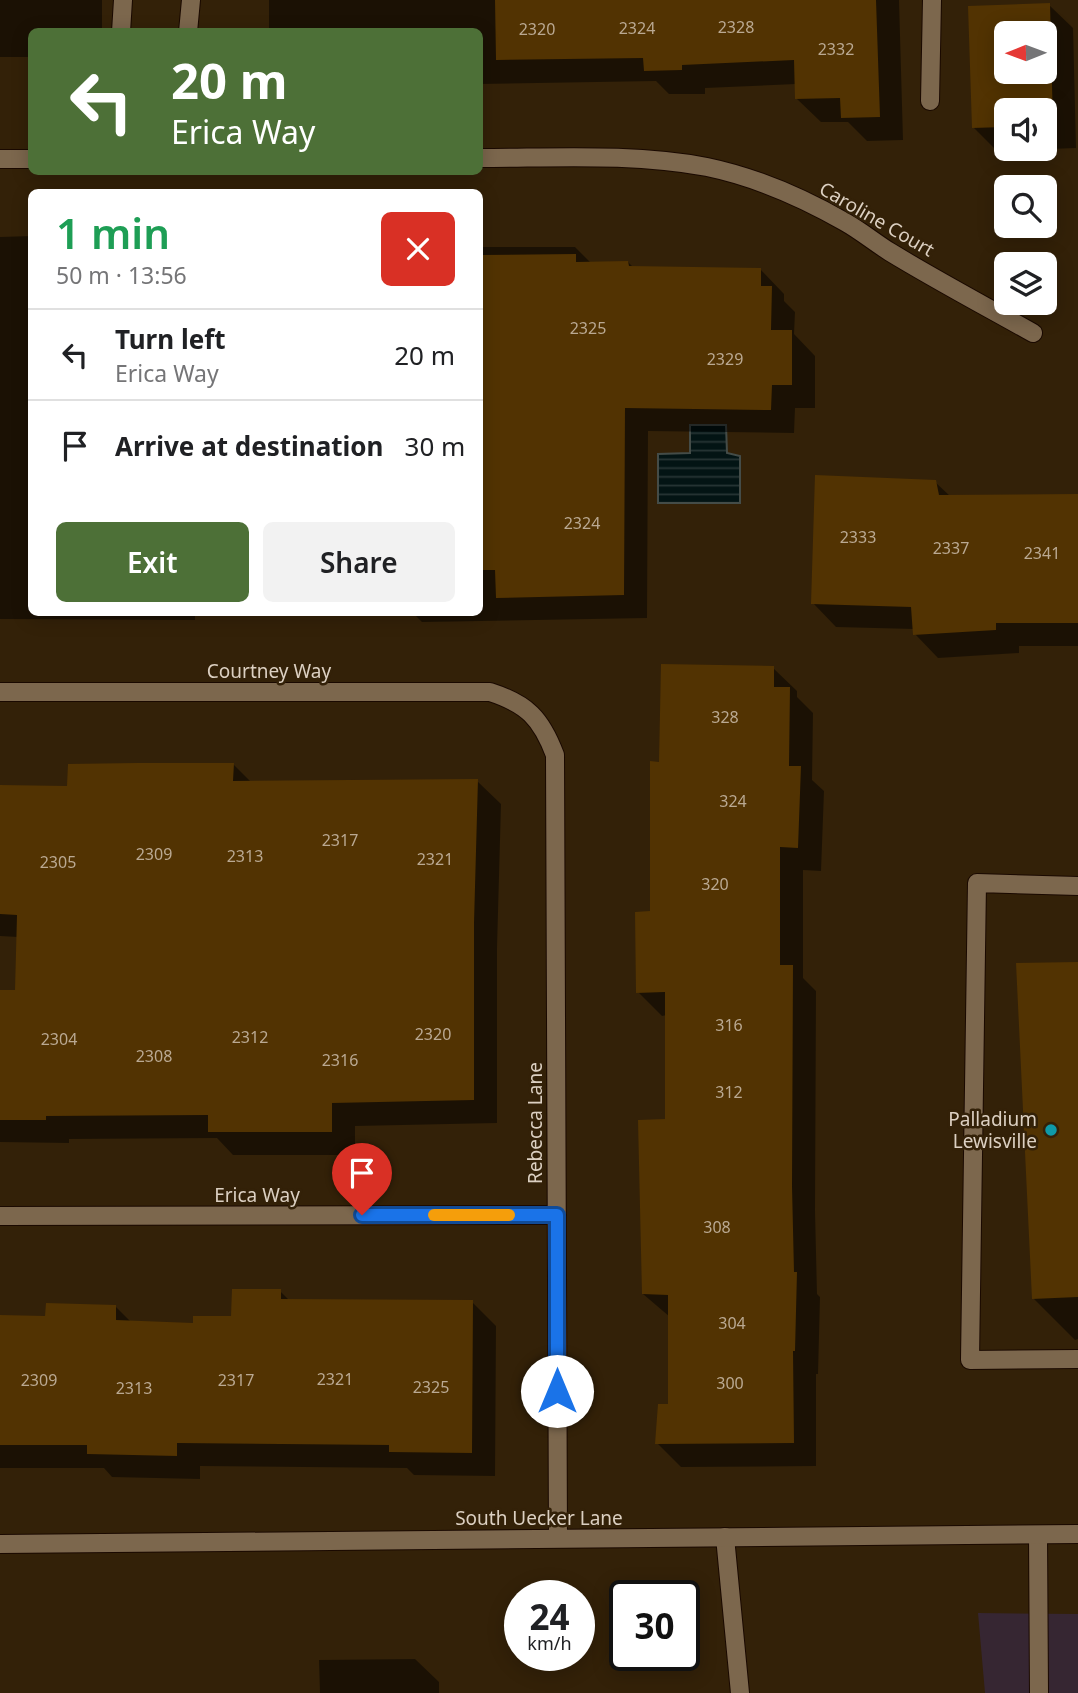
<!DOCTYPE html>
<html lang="en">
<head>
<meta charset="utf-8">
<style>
  body { margin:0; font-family:"Noto Sans",sans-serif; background:#f2f2f2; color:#202124; height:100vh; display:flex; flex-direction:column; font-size:26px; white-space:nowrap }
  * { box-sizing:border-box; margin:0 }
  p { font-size:23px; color:#757577 }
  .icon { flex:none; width:38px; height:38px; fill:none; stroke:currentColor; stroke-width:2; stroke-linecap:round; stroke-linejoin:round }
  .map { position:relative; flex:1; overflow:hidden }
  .side { position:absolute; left:28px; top:189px; width:455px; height:427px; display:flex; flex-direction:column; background:#fff; border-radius:10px; box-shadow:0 4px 18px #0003 }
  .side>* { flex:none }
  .top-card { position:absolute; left:28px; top:28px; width:455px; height:147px; border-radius:10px; box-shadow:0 4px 18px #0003; background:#4d7037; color:#fff; overflow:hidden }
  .needle { width:46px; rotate:269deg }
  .buttons { position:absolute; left:994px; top:21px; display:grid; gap:14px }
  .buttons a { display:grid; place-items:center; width:63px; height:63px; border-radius:10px; background:#fff; box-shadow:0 4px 18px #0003; font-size:35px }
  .speed { position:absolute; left:504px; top:1580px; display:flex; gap:14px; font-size:35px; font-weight:700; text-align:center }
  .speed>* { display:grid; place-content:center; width:91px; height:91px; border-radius:50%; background:#fff; box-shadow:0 4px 18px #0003; line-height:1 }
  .speed small { font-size:18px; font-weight:400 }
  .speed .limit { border:4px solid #111; border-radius:10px; background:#fff; color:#111 }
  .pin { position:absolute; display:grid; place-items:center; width:60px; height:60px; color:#fff; margin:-72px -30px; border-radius:50% 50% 50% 0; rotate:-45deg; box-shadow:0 0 7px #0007 }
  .pin .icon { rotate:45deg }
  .me { position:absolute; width:77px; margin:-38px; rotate:0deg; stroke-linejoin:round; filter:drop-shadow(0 0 5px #0008) }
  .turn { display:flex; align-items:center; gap:24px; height:147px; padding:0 28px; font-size:32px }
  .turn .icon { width:91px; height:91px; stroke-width:2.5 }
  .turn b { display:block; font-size:49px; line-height:60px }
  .round { display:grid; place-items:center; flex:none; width:74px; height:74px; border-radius:10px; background:#f2f2f2 }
  .head { display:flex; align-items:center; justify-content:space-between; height:119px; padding:0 28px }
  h1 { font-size:42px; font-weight:600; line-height:52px; color:#1e9e55 }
  .primary-button { display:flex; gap:14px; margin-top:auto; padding:14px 28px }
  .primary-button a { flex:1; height:80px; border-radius:10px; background:#4d7037; color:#fff; font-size:28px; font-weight:600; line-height:80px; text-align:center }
  .primary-button a+a { background:#f2f2f2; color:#202124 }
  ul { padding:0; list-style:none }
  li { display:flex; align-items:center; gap:21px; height:91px; padding:0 28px; border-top:2px solid #e0e0e0 }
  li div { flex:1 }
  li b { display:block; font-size:26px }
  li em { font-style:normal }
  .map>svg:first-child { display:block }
</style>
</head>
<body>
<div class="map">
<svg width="1078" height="1693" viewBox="0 0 1078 1693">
  <defs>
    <pattern id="water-rules" width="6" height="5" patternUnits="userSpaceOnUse" patternTransform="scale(1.75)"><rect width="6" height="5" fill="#031414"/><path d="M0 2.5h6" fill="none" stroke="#273535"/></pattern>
  </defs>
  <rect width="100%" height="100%" fill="#332108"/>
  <!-- commercial -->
  <path fill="#362632" d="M978 1613 1078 1614V1693H985Z"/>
  <!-- water -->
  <path fill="url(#water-rules)" stroke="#444c48" stroke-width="2" d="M690 425H726L727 453 740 456V503H658V454L690 453Z"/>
  <!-- shadow -->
  <path fill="#0007" fill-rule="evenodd" d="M0 0H102V32H32V57H0Z
    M269 0H899L903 140 867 141 848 122H821L797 99 796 84 705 88V94H669L656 81 480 84V32H269Z
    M1049 5 1073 28 1076 148 997 151 973 127 970 7ZM1006 33H1045V72H1006ZM1006 110H1045V149H1006Z
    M32 236V612H195V620L0 619V237Z
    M480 247H575L591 263 628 262 634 268 761 270 784 294V301L795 312 794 334 815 356V408H795L794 433 648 431 647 618 422 622 413 613 326 612H480Z
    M935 482 950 496H1078V646H1019V653L938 658 915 634 914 629 836 627 813 603Z
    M773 668 797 691V697L813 713 812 780 824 791 821 871 803 870V978L816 991 815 1211 817 1294 820 1297 818 1374H816V1466L681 1467 657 1443 669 1406 670 1317 643 1294 667 1121V1015L662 1016 638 992 652 913 661 763Z
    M233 764 252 783 477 781 501 804 497 948V1123L355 1126V1155H233L217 1138 69 1139V1143L0 1142V992H17L18 937 0 936V786L69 788Z
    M1078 964V1339L1075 1340 1034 1299Z
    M280 1291 290 1301 472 1302 496 1326 495 1476 414 1475 407 1468 200 1466V1479L112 1477 104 1468H0V1317L47 1318 116 1307 132 1323 195 1325 233 1318Z
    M415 1659 439 1682V1693H320L319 1660Z"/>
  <!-- building -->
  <path fill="#523302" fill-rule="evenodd" d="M495 0H876L880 117 841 118 840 98 795 99 794 60 682 65V70L644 71 643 58 496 60Z
    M1050 3 1053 125H1045V110H1006V127L972 128 968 6ZM1006 33H1045V72H1006Z
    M576 254V262L628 261 629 266 761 268V286H772L771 330H792V385H772L771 410 625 408 624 595 496 598 495 570H480V255Z
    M815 475 936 480 939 495 1078 494V623H996V630L913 635 911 607 811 604Z
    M661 664 774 666V687H790L789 766H801L798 848 780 847V965H793L792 1186 794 1272H797L795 1351H793L794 1443 655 1444 658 1404H668V1295L642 1294 638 1120 665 1119V992L636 993 635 912 650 911V761L659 762Z
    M137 763H234L233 781 478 779 474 923V1100L332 1103V1132H208V1115L46 1116V1120H0V990H15L17 915 0 914V785L67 786 68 764Z
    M1078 962V1297L1032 1299 1016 963Z
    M232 1289H281V1299L473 1300 472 1453 389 1452V1445L177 1443V1456L87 1454V1445H0V1315L45 1316 46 1303 116 1305V1320L193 1323V1316H231Z"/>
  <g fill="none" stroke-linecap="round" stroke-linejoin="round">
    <defs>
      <path id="lane" d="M930 101 932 0
        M1078 886 977 883 970 1360 1078 1359
        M1038 1535 1039 1693
        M725 1537 740 1693"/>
      <path id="street" d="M121 32 123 0
        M188 32 191 0
        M480 158C555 158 633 153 707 167 755 177 803 198 845 222 861 231 874 242 890 252 936 280 985 306 1033 333
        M0 159H32
        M0 692H490C527 704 541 718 555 755L558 1539
        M0 1216 557 1215
        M0 1544 1078 1534"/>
    </defs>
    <!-- lane casing -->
    <use href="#lane" stroke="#1a0900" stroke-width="20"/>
    <!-- street casing -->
    <use href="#street" stroke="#1a0900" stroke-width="20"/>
    <!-- lane -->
    <use href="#lane" stroke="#7c674d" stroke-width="18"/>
    <!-- street -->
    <use href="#street" stroke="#7c674d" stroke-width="18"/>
  </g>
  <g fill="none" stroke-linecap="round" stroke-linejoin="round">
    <defs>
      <path id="route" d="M362 1215H557V1391"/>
    </defs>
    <!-- route casing -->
    <use href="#route" stroke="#114b97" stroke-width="18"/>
    <!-- route -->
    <use href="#route" stroke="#1a73e8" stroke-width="12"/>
    <!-- slow -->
    <path stroke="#f59e0b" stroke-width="12" d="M434 1215H509"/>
  </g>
  <!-- markers -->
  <circle fill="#0f9aa8" stroke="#332108" stroke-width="2.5" cx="1051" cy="1130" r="7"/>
  <g text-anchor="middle" stroke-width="5" stroke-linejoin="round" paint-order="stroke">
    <!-- number labels -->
    <g font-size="16" fill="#baa992">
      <text x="736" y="33">2328</text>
      <text x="637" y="34">2324</text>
      <text x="537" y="35">2320</text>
      <text x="836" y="55">2332</text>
      <text x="588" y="334">2325</text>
      <text x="725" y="365">2329</text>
      <text x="582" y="529">2324</text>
      <text x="858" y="543">2333</text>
      <text x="951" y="554">2337</text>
      <text x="1042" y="559">2341</text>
      <text x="725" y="723">328</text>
      <text x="733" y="807">324</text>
      <text x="340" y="846">2317</text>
      <text x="154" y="860">2309</text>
      <text x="245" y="862">2313</text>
      <text x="435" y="865">2321</text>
      <text x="58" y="868">2305</text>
      <text x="715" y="890">320</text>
      <text x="729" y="1031">316</text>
      <text x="433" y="1040">2320</text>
      <text x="250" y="1043">2312</text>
      <text x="59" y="1045">2304</text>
      <text x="154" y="1062">2308</text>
      <text x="340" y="1066">2316</text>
      <text x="729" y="1098">312</text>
      <text x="717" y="1233">308</text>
      <text x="732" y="1329">304</text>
      <text x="335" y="1385">2321</text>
      <text x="39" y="1386">2309</text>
      <text x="236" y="1386">2317</text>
      <text x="730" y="1389">300</text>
      <text x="431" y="1393">2325</text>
      <text x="134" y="1394">2313</text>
    </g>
    <!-- street labels -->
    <g font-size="19" fill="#dcd0c2" stroke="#332108">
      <text transform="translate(877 219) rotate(30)" y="7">Caroline Court</text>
      <text x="269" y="678">Courtney Way</text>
      <text transform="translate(535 1123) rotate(-90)" y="7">Rebecca Lane</text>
      <text x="257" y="1202">Erica Way</text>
      <text x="539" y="1525">South Uecker Lane</text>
    </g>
    <!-- poi labels -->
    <g font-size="19" fill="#dcd0c2" stroke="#332108" text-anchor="end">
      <text x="1037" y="1126">Palladium<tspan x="1037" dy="22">Lewisville</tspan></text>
    </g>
  </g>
</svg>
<div class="buttons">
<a><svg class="needle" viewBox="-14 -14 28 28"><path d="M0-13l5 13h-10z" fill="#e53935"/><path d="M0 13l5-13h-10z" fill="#757577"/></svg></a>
<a><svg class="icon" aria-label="sound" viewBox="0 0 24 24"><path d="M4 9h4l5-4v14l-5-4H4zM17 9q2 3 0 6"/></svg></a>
<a><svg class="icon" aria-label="search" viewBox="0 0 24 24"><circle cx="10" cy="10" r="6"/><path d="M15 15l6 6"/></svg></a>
<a><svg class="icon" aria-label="layers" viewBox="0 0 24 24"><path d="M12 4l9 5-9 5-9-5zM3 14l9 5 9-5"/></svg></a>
</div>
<div class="speed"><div>24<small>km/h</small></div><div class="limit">30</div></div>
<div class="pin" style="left:362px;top:1215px;background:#d93025"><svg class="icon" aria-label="arrive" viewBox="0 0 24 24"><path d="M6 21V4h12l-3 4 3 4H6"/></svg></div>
<svg class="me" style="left:557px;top:1391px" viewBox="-20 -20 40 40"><circle r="19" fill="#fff"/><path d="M0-13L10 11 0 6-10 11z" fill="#1a73e8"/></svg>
<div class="top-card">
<div class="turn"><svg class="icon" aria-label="left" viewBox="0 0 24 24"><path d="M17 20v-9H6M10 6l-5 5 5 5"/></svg><div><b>20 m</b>Erica Way</div></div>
</div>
<section class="side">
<div class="head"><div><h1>1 min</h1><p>50 m · 13:56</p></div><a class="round" style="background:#d93025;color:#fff"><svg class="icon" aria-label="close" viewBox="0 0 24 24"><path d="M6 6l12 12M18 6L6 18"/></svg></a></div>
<ul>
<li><svg class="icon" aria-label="left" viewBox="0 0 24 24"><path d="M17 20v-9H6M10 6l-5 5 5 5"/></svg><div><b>Turn left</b><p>Erica Way</p></div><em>20 m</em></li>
<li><svg class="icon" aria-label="arrive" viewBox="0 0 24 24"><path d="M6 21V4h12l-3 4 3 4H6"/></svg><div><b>Arrive at destination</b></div><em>30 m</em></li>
</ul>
<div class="primary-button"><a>Exit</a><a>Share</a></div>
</section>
</div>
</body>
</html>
